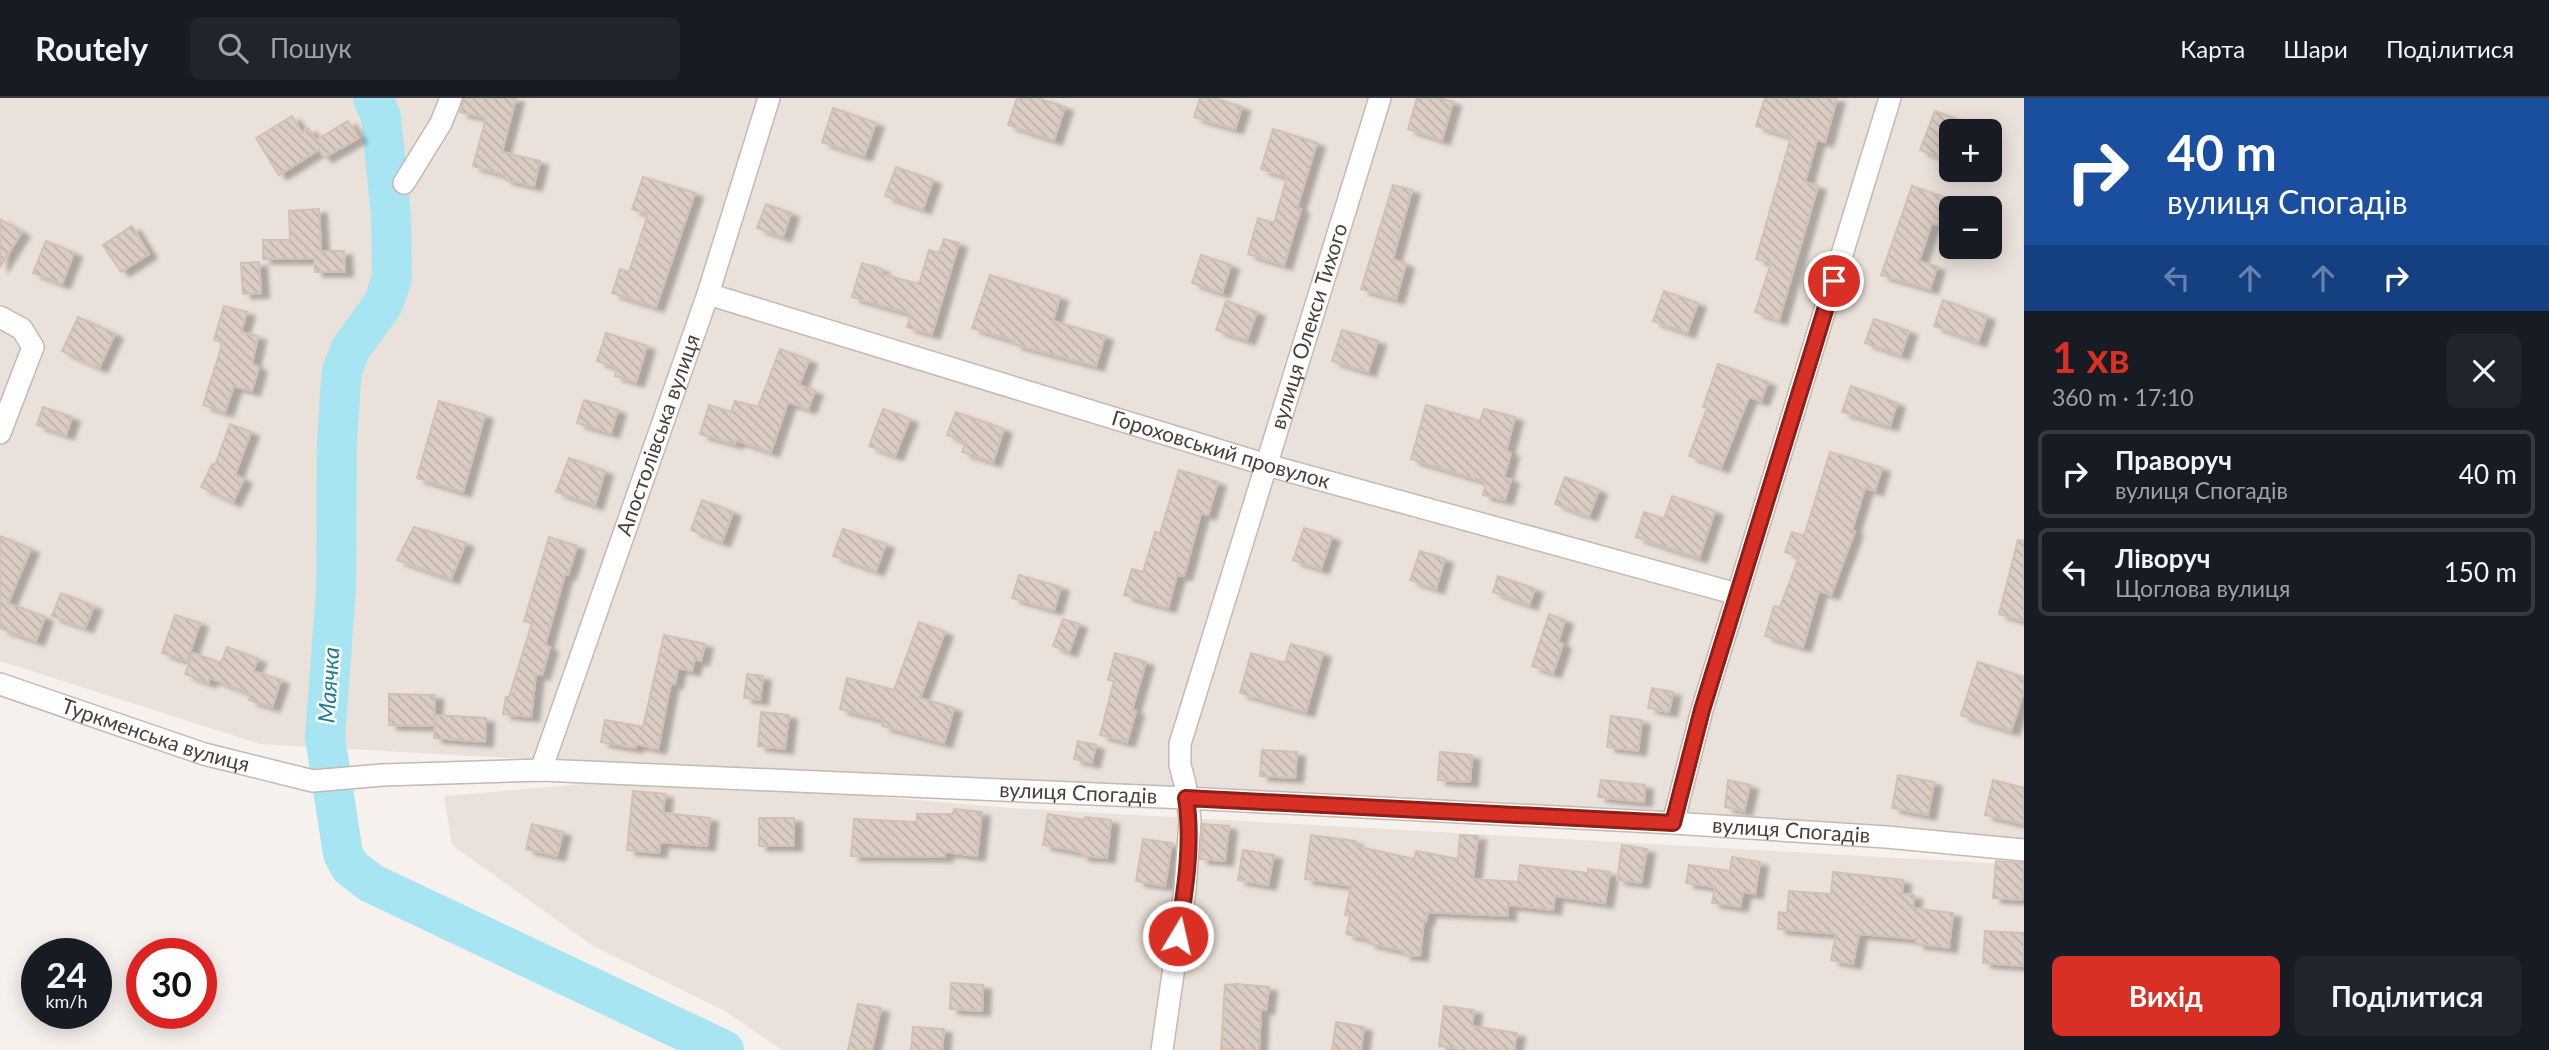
<!DOCTYPE html>
<html lang="uk">
<head>
<meta charset="utf-8">
<style>
  body { margin:0; font-family:Lato,sans-serif; background:#20242c; color:#f1f3f6; height:100vh; display:flex; flex-direction:column; font-size:26px; white-space:nowrap }
  * { box-sizing:border-box; margin:0 }
  p { font-size:23px; color:#9ea1a6 }
  .icon { flex:none; width:38px; height:38px; fill:none; stroke:currentColor; stroke-width:2; stroke-linecap:round; stroke-linejoin:round }
  .map { position:relative; flex:1; overflow:hidden }
  .side { display:flex; flex-direction:column; background:#171b24; width:525px }
  .side>* { flex:none }
  .guide { background:#1a4fa0; color:#fff; overflow:hidden }
  .buttons { position:absolute; left:1939px; top:21px; display:grid; gap:14px }
  .buttons a { display:grid; place-items:center; width:63px; height:63px; border-radius:10px; background:#171b24; box-shadow:0 4px 18px #0003; font-size:35px }
  .speed { position:absolute; left:21px; top:840px; display:flex; gap:14px; font-size:35px; font-weight:700; text-align:center }
  .speed>* { display:grid; place-content:center; width:91px; height:91px; border-radius:50%; background:#171b24; box-shadow:0 4px 18px #0003; line-height:1 }
  .speed small { font-size:18px; font-weight:400 }
  .speed .limit { border:10px solid #d22; background:#fff; color:#111 }
  .pin { position:absolute; display:grid; place-items:center; width:60px; height:60px; color:#fff; margin:-30px; border:4px solid #fff; border-radius:50%; box-shadow:0 2px 7px #0007 }
  .me { position:absolute; width:77px; margin:-38px; rotate:9deg; stroke-linejoin:round; filter:drop-shadow(0 0 5px #0008) }
  .turn { display:flex; align-items:center; gap:24px; height:147px; padding:0 28px; font-size:32px }
  .turn .icon { width:91px; height:91px; stroke-width:2.5 }
  .turn b { display:block; font-size:49px; line-height:60px }
  .lanes { display:flex; align-items:center; height:66px; padding:0 28px; background:#0003; justify-content:center; gap:35px; direction:ltr }
  .lanes .off { opacity:.35 }
  .round { display:grid; place-items:center; flex:none; width:74px; height:74px; border-radius:10px; background:#20242c }
  .overview { display:flex; align-items:center; justify-content:space-between; height:119px; padding:0 28px }
  h1 { font-size:42px; font-weight:700; line-height:52px; color:#d93025 }
  .primary-button { display:flex; gap:14px; margin-top:auto; padding:14px 28px }
  .primary-button a { flex:1; height:80px; border-radius:10px; background:#d93025; color:#fff; font-size:28px; font-weight:700; line-height:80px; text-align:center }
  .primary-button a+a { background:#20242c; color:#f1f3f6 }
  ul { padding:0; list-style:none }
  li { display:flex; align-items:center; gap:21px; height:88px; margin:0 14px 10px; padding:0 14px; border:4px solid #363941; border-radius:10px }
  li div { flex:1 }
  li b { display:block; font-size:26px }
  li em { font-style:normal }
  header { display:flex; align-items:center; gap:42px; box-sizing:border-box; height:98px; padding:0 35px; background:#171b24; border-bottom:2px solid #363941 }
  header strong { font-size:33px }
  nav { display:flex; gap:38px; margin-inline-start:auto; font-size:24px }
  .search { width:490px; height:63px; background:#20242c; display:flex; align-items:center; gap:18px; box-sizing:border-box; padding:0 24px; border-radius:10px; color:#9ea1a6; font-size:26px }
  main { display:flex; flex:1; min-height:0 }
  .map>svg:first-child { display:block }
</style>
</head>
<body>
<header>
<strong>Routely</strong>
<div class="search"><svg class="icon" aria-label="search" viewBox="0 0 24 24"><circle cx="10" cy="10" r="6"/><path d="M15 15l6 6"/></svg>Пошук</div>
<nav><a>Карта</a><a>Шари</a><a>Поділитися</a></nav>
</header>
<main>
<div class="map">
<svg width="2024" height="952" viewBox="0 0 2024 952">
  <defs>
    <pattern id="building-back-hatch" width="6" height="6" patternUnits="userSpaceOnUse" patternTransform="scale(1.75)"><rect width="6" height="6" fill="#dbcdc4"/><path d="M-1 5l2 2M0 0l6 6M5-1l2 2" fill="none" stroke="#bdb1a9"/></pattern>
    <filter id="shadow"><feDropShadow dx="8" dy="4.5" stdDeviation="2" flood-color="#0004"/></filter>
  </defs>
  <rect width="100%" height="100%" fill="#f6f1ec"/>
  <!-- residential -->
  <path fill="#eae1da" fill-rule="evenodd" d="M0 0H2024V744L260 646 0 563ZM1951 33H1990V72H1951ZM1951 110H1990V149H1951Z
    M656 680 1011 710 2024 767V952H782L725 913 593 848 452 747 444 698Z"/>
  <g fill="none" stroke-linecap="round" stroke-linejoin="round">
    <!-- river -->
    <path stroke="#a8e5f3" stroke-width="40" d="M373 0 381 19 391 117 392 180 383 206 351 250 342 273 340 297 337 344 336 492 325 639 343 756 350 769 371 785 724 952"/>
  </g>
  <!-- building -->
  <path fill="url(#building-back-hatch)" stroke="#d3c0b3" stroke-width="2" filter="url(#shadow)" d="M464 0H516L502 54 540 63 534 88 504 81 505 77 473 68 486 20 460 14Z
    M1017 0H1037L1065 9 1054 42 1008 27Z
    M1200 0H1214L1242 9 1235 31 1194 19Z
    M1417 0H1440L1453 4 1442 42 1408 31Z
    M1765 0H1837L1825 44 1817 42 1805 84 1818 88 1779 222 1755 214 1771 165 1756 161 1791 39 1756 28Z
    M833 10 876 25 864 58 822 44Z
    M1935 13 1984 32 1951 33V64L1920 52Z
    M292 18 302 34 308 30 316 42 348 23 359 40 324 60 319 52 279 77 256 40Z
    M1273 31 1317 45 1297 110 1301 111 1284 167 1248 156 1258 120 1274 125 1287 79 1261 71Z
    M896 69 933 82 923 111 885 98Z
    M643 79 695 95 656 209 612 195 620 171 629 174 648 116 632 111Z
    M1393 87 1412 92 1393 161 1406 166 1396 201 1361 191Z
    M1912 88 1947 100 1938 127 1932 125 1919 163 1937 169 1930 191 1881 177Z
    M766 106 791 115 783 139 757 130Z
    M319 111 321 153H344L345 174H315L314 161H263V142H290L289 113Z
    M0 121 22 134 0 169Z
    M132 128 149 156 121 174 103 147Z
    M944 141 959 145 932 236 907 229 911 216 852 199 862 165 882 171 881 176 919 186 929 152 939 155Z
    M46 143 74 155 62 186 33 175Z
    M1201 157 1231 167 1222 195 1192 185Z
    M259 164 261 195 243 196 241 165Z
    M990 177 1060 199 1053 223 1105 238 1096 268 1014 246 1015 243 972 230Z
    M1664 193 1698 205 1687 235 1653 223Z
    M1943 202 1987 218 1978 244 1934 228Z
    M1226 203 1257 214 1247 242 1216 232Z
    M224 208 247 214 241 234 258 238 252 266 259 269 252 293 234 288 225 314 203 307 223 244 214 242Z
    M78 219 115 236 99 270 62 253Z
    M1874 221 1909 233 1901 257 1865 245Z
    M1342 232 1378 243 1368 274 1332 263Z
    M606 235 647 248 636 284 615 278 617 270 597 263Z
    M780 251 809 262 799 287 815 293 808 311 788 304 771 354 736 342 735 346 700 336 709 307 731 314 735 303 758 309Z
    M1718 266 1768 284 1761 303 1749 299 1721 370 1689 358 1707 310 1703 309Z
    M1851 288 1897 305 1890 328 1842 314Z
    M584 302 618 312 611 335 577 325Z
    M439 303 485 317 463 394 417 380Z
    M1426 307 1480 323 1484 311 1515 319 1506 353 1511 355 1504 380 1511 381 1505 402 1483 397 1486 384 1411 361Z
    M43 309 72 319 66 337 37 327Z
    M883 311 910 321 895 358 869 348Z
    M956 314 1004 331 993 364 962 354 966 344 947 337Z
    M230 326 251 334 235 377 244 381 233 404 201 389 212 366 215 367Z
    M1830 354 1882 370 1875 393 1865 390 1852 432 1855 433 1831 497 1819 493 1803 549 1765 538 1774 508 1780 509 1799 459 1785 454 1792 434 1804 438Z
    M569 360 605 373 595 407 556 394Z
    M1179 372 1218 384 1208 417 1201 415 1184 478 1177 477 1168 510 1124 497 1132 471 1143 474 1155 434 1160 435Z
    M1565 379 1599 392 1589 418 1555 406Z
    M1672 398 1715 413 1699 460 1636 439 1644 414 1664 421Z
    M702 402 733 414 722 444 691 432Z
    M414 429 466 445 451 481 397 462Z
    M1304 430 1332 439 1321 471 1293 462Z
    M843 431 886 446 876 473 833 458Z
    M0 438 31 451 8 505 45 519 36 543 0 530Z
    M549 439 577 448 568 477 565 476 545 547 550 549 542 577 536 576 531 619 503 616 506 599H509L532 525 524 523Z
    M2018 442 2024 443V523L1999 516Z
    M1420 453 1445 461 1436 491 1410 482Z
    M1019 477 1061 489 1054 512 1012 500Z
    M1498 478 1535 491 1529 507 1493 494Z
    M61 495 94 508 85 530 52 518Z
    M1549 516 1565 522 1558 544 1563 546 1553 575 1532 568Z
    M175 517 200 525 187 563 162 555Z
    M1063 521 1079 526 1069 554 1053 548Z
    M919 524 945 534 920 600 954 610 944 645 882 628 884 622 840 611 847 580 894 592Z
    M664 537 705 546 701 563 695 561 692 573 678 570 675 586 671 585 658 651 636 646 635 650 601 644 605 622 643 629Z
    M1291 546 1323 555 1306 614 1240 595 1251 555 1285 565Z
    M227 549 258 561 253 573 281 582 272 609 249 602 251 596 210 580 208 585 185 576 193 555 221 565Z
    M1115 555 1146 564 1132 612 1136 613 1127 644 1100 637 1114 583 1108 582Z
    M1978 564 2024 579V593L2011 633 1961 617Z
    M747 576 763 578 760 602 744 600Z
    M1652 590 1673 594 1669 614 1648 610Z
    M389 596 435 597 434 628 389 627Z
    M761 614 789 617 785 651 758 648Z
    M435 617 486 620 485 644 434 640Z
    M1611 618 1642 622 1638 653 1607 649Z
    M1078 643 1096 647 1092 665 1074 661Z
    M1262 652 1297 654 1295 680 1260 678Z
    M1440 654 1472 657 1470 684 1438 682Z
    M1898 677 1934 684 1928 717 1892 710Z
    M1601 682 1645 687 1644 704 1598 699Z
    M1728 682 1750 687 1744 713 1725 709Z
    M1993 682 2024 690V726L1985 717Z
    M633 693 665 696 663 715 710 720 707 748 660 744 659 755 627 752Z
    M954 711 982 714 977 758 945 754V759L851 758 854 721 917 724V716H953Z
    M1048 716 1084 722 1085 719 1111 722 1107 760 1081 758V754L1043 747Z
    M759 720H794V748H759Z
    M532 726 563 734 557 758 526 751Z
    M1203 726 1229 728 1225 763 1200 761Z
    M1311 737 1355 743V748L1414 761 1416 753 1458 761 1460 737 1478 738 1473 781 1518 784 1520 767 1588 775V771L1610 774 1605 805 1555 798 1553 812 1508 807V818L1428 814 1426 823 1424 822 1420 858 1403 857 1404 853 1368 845 1369 841 1346 836 1350 818 1345 817 1351 788 1305 781Z
    M1143 741 1172 745 1165 788 1136 783Z
    M1622 747 1647 751 1641 785 1617 782Z
    M1243 752 1274 757 1268 787 1238 782Z
    M1732 759 1760 764 1755 796 1743 794 1740 809 1712 805 1715 789 1686 785 1689 767 1730 773Z
    M1996 763 2024 765 2022 802 1993 800Z
    M1833 774 1903 782 1902 796 1914 797 1913 810 1953 815 1949 850 1916 846 1917 841 1859 836 1853 866 1831 862 1836 836 1778 831 1779 814 1787 815 1789 793 1831 796Z
    M1985 833 2024 835V868L1983 865Z
    M951 885 983 887 982 913 950 911Z
    M1237 886 1269 889 1266 912 1261 911 1259 952 1221 951 1225 887Z
    M858 906 881 910 872 952H848Z
    M1444 908 1474 912 1472 928 1517 935 1514 952H1456L1457 950 1439 948Z
    M1336 924 1364 929 1361 952H1332Z
    M913 929 944 931 942 952H911Z"/>
  <g fill="none" stroke-linecap="round" stroke-linejoin="round">
    <defs>
      <g id="street">
        <path d="M404 85 441 25 451 0"/>
        <path id="s1" d="M708 196 1267 367 1737 496"/>
        <path d="M0 219 22 231 33 249 0 335"/>
        <path id="s2" d="M0 586 204 656 313 683 382 677 541 672 1186 700 1673 725 1886 739 2024 752"/>
        <path id="s3" d="M541 672 708 196 769 0"/>
        <path d="M1673 725 1702 612 1890 0"/>
        <path id="s4" d="M1162 952 1185 792 1190 722 1185 686 1180 667V646L1380 0"/>
      </g>
    </defs>
    <!-- street casing -->
    <use href="#street" stroke="#c5b9b1" stroke-width="24"/>
    <!-- street -->
    <use href="#street" stroke="#fff" stroke-width="21"/>
  </g>
  <g fill="none" stroke-linecap="round" stroke-linejoin="round">
    <defs>
      <path id="route" d="M1178 838C1185 793 1193 745 1186 700L1673 725 1702 612 1834 183"/>
    </defs>
    <!-- route casing -->
    <use href="#route" stroke="#8d1f18" stroke-width="18"/>
    <!-- route -->
    <use href="#route" stroke="#d93025" stroke-width="12"/>
  </g>
  <g text-anchor="middle" stroke-width="5" stroke-linejoin="round" paint-order="stroke">
    <!-- street labels -->
    <g font-size="21" fill="#4b4039" stroke="#fff">
      <text dy="7" stroke="none"><textPath href="#s4" startOffset="746">вулиця Олекси Тихого</textPath></text>
      <text dy="7" stroke="none"><textPath href="#s3" startOffset="355">Апостолівська вулиця</textPath></text>
      <text dy="7" stroke="none"><textPath href="#s1" startOffset="536">Гороховський провулок</textPath></text>
      <text dy="7" stroke="none"><textPath href="#s2" startOffset="164">Туркменська вулиця</textPath></text>
      <text dy="7" stroke="none"><textPath href="#s2" startOffset="1094">вулиця Спогадів</textPath></text>
      <text dy="7" stroke="none"><textPath href="#s2" startOffset="1808">вулиця Спогадів</textPath></text>
    </g>
    <!-- water labels -->
    <g font-size="23" font-style="italic" fill="#267c91" stroke="#fff">
      <text transform="translate(329 587) rotate(-86)" y="8">Маячка</text>
    </g>
  </g>
</svg>
<div class="buttons">
<a>+</a>
<a>−</a>
</div>
<div class="speed"><div>24<small>km/h</small></div><div class="limit">30</div></div>
<div class="pin" style="left:1834px;top:183px;background:#d93025"><svg class="icon" aria-label="arrive" viewBox="0 0 24 24"><path d="M6 21V4h12l-3 4 3 4H6"/></svg></div>
<svg class="me" style="left:1178px;top:838px" viewBox="-20 -20 40 40"><circle r="17" fill="#d93025" stroke="#fff" stroke-width="3"/><path d="M0-11L8 9 0 5-8 9z" fill="#fff"/></svg>
</div>
<section class="side">
<div class="guide">
<div class="turn"><svg class="icon" aria-label="right" viewBox="0 0 24 24"><path d="M7 20v-9h11M14 6l5 5-5 5"/></svg><div><b>40 m</b>вулиця Спогадів</div></div>
<div class="lanes"><svg class="icon off" aria-label="left" viewBox="0 0 24 24"><path d="M17 20v-9H6M10 6l-5 5 5 5"/></svg><svg class="icon off" aria-label="ahead" viewBox="0 0 24 24"><path d="M12 20V5M6 11l6-6 6 6"/></svg><svg class="icon off" aria-label="ahead" viewBox="0 0 24 24"><path d="M12 20V5M6 11l6-6 6 6"/></svg><svg class="icon" aria-label="right" viewBox="0 0 24 24"><path d="M7 20v-9h11M14 6l5 5-5 5"/></svg></div>
</div>
<div class="overview"><div><h1>1 хв</h1><p>360 m · 17:10</p></div><a class="round"><svg class="icon" aria-label="close" viewBox="0 0 24 24"><path d="M6 6l12 12M18 6L6 18"/></svg></a></div>
<ul>
<li><svg class="icon" aria-label="right" viewBox="0 0 24 24"><path d="M7 20v-9h11M14 6l5 5-5 5"/></svg><div><b>Праворуч</b><p>вулиця Спогадів</p></div><em>40 m</em></li>
<li><svg class="icon" aria-label="left" viewBox="0 0 24 24"><path d="M17 20v-9H6M10 6l-5 5 5 5"/></svg><div><b>Ліворуч</b><p>Щоглова вулиця</p></div><em>150 m</em></li>
</ul>
<div class="primary-button"><a>Вихід</a><a>Поділитися</a></div>
</section>
</main>
</body>
</html>
